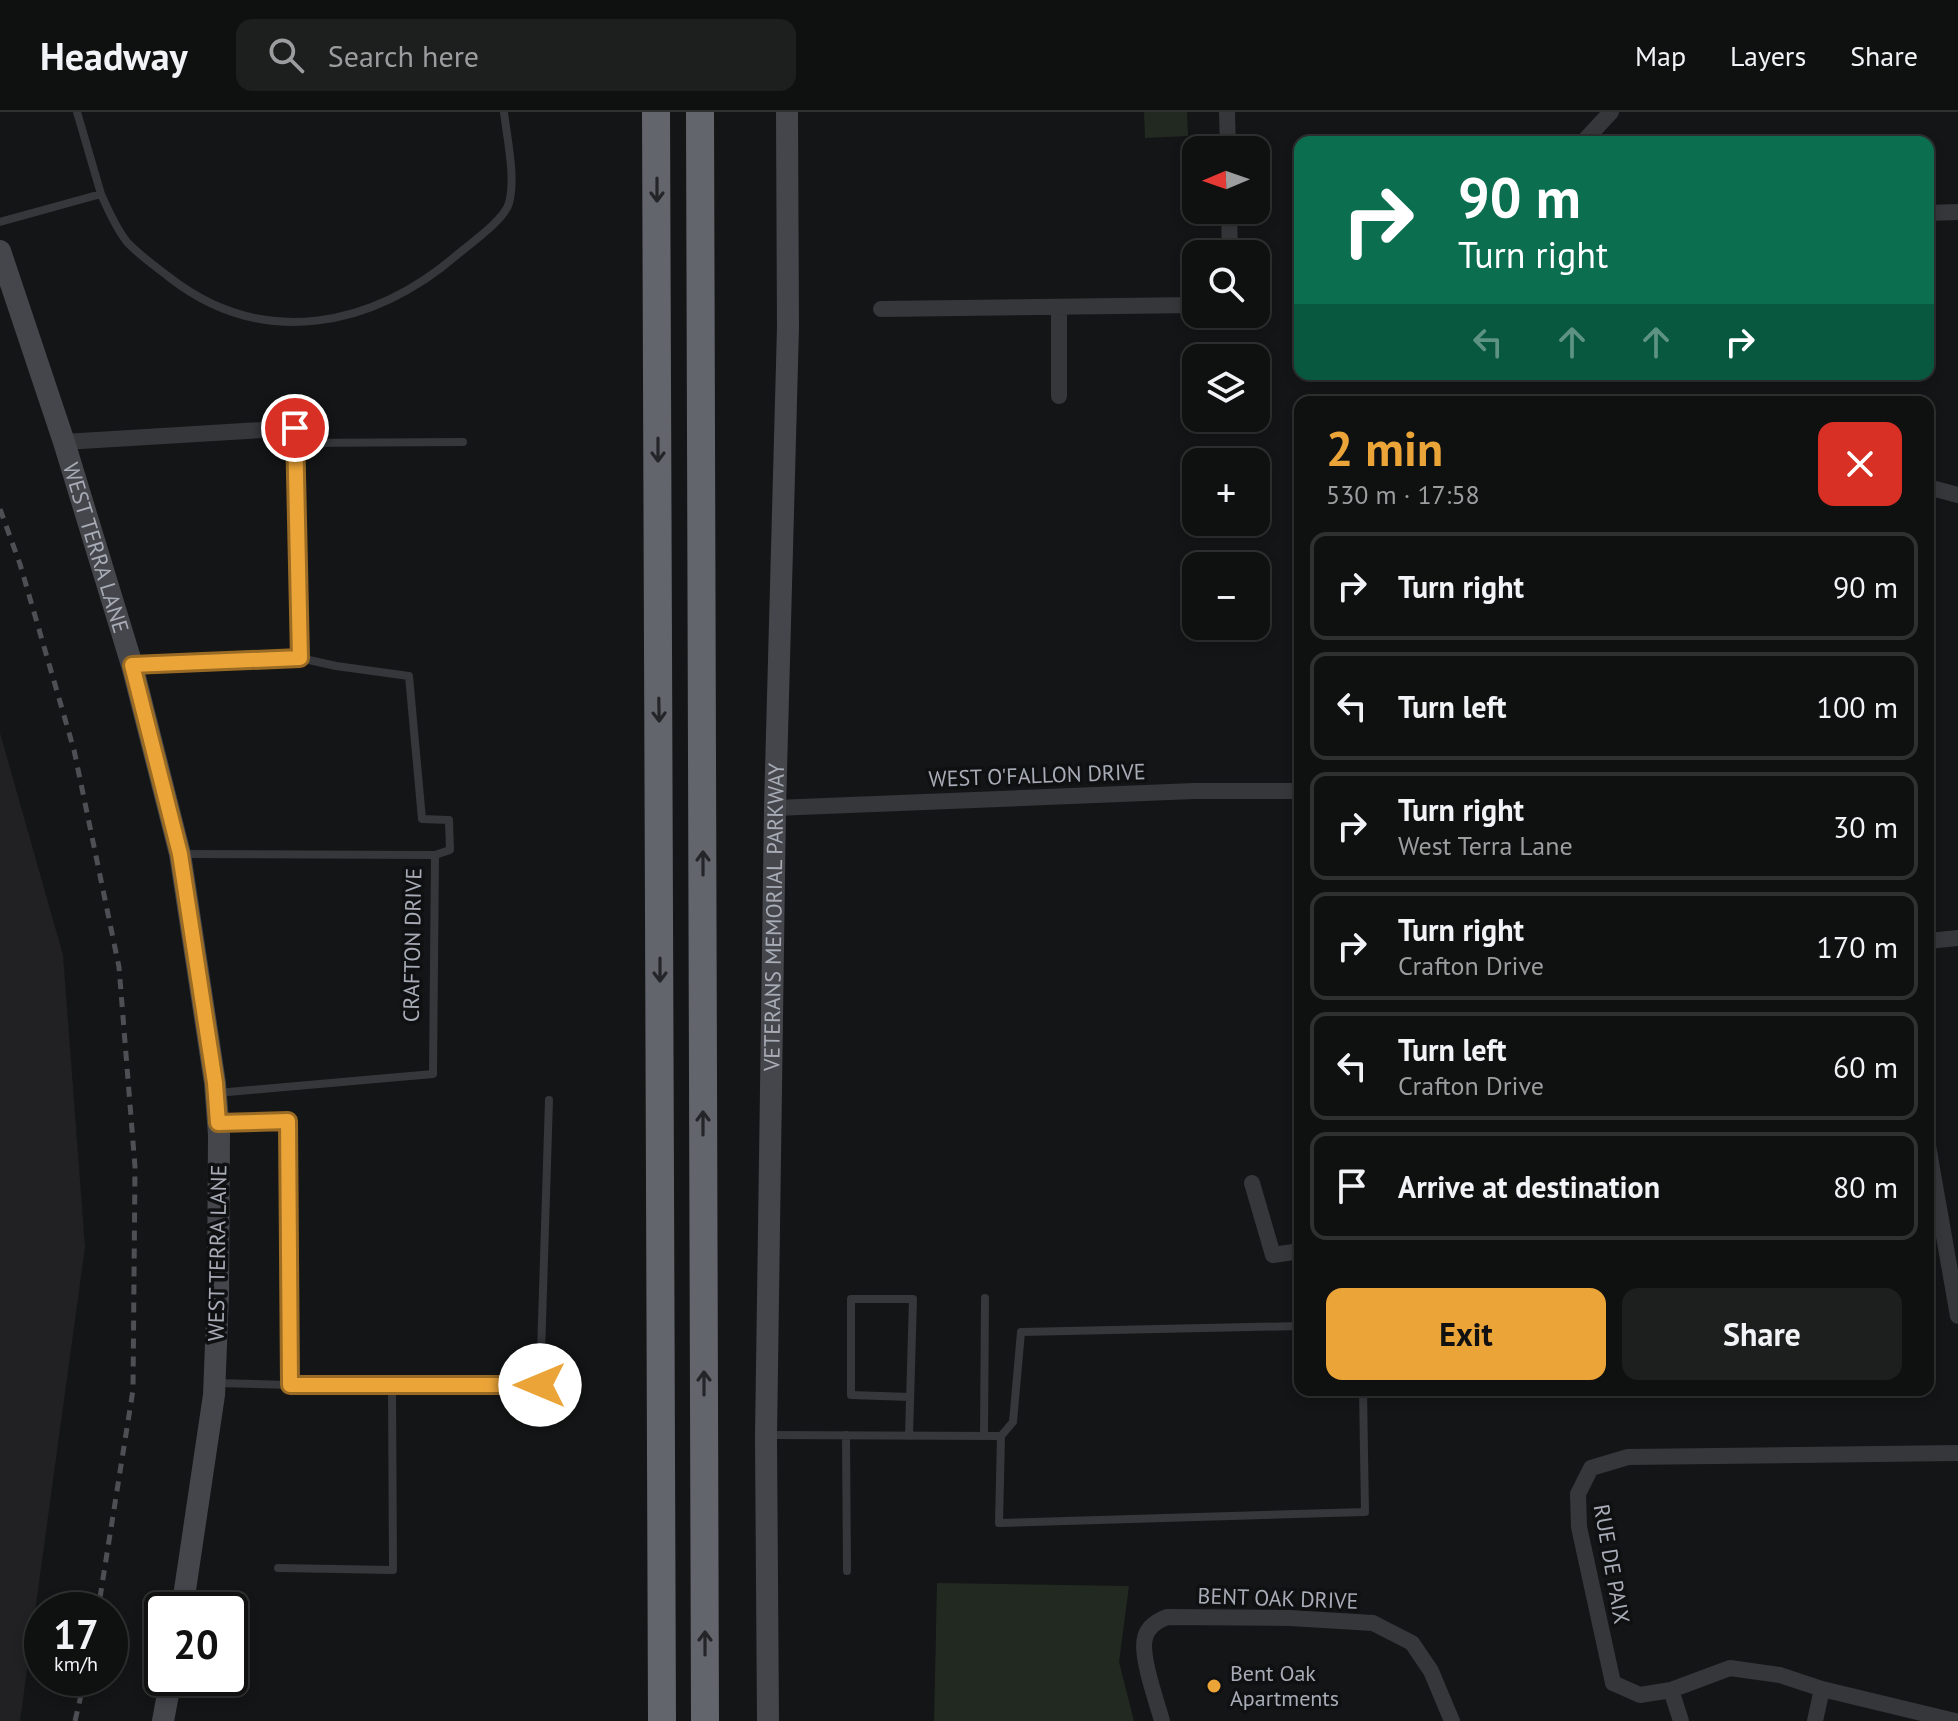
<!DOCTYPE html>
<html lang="en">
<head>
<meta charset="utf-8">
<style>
  body { margin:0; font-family:"PT Sans",sans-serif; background:#1d1e1e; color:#f1f3f6; height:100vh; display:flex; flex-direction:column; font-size:30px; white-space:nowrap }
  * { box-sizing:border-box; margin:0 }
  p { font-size:26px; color:#9b9d9f }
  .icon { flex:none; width:44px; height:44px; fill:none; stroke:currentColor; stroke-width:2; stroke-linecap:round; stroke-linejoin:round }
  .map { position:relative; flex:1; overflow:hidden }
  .panel { position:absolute; left:1294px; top:284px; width:640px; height:1000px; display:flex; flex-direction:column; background:#0f1010; border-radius:16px; box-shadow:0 4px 12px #0003,0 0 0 2px #2f3030 }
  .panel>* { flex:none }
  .guide { position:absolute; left:1294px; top:24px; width:640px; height:244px; border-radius:16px; box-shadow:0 4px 12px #0003,0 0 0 2px #2f3030; background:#0b6e4f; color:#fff; overflow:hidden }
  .needle { width:52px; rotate:268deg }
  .buttons { position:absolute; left:1182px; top:24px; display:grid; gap:16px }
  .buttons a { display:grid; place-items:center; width:88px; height:88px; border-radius:16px; background:#0f1010; box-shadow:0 4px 12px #0003,0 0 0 2px #2f3030; font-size:40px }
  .speed { position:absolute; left:24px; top:1480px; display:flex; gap:16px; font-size:40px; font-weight:700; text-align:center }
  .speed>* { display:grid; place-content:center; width:104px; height:104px; border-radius:50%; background:#0f1010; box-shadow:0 4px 12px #0003,0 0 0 2px #2f3030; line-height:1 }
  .speed small { font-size:20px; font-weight:400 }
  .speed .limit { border:4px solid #111; border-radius:12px; background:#fff; color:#111 }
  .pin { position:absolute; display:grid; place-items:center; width:68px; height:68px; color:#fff; margin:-34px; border:4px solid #fff; border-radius:50%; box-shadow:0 2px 8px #0007 }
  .me { position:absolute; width:88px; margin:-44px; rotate:270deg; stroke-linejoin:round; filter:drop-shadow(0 0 6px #0008) }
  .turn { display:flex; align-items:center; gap:28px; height:168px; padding:0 32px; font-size:36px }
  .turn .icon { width:104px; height:104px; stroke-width:2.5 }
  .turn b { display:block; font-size:56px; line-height:68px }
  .lanes { display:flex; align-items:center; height:76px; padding:0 32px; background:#0003; justify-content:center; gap:40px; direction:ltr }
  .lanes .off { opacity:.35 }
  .round { display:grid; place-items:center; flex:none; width:84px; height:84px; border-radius:16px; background:#1d1e1e }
  .head { display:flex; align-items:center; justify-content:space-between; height:136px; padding:0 32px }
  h1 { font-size:48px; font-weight:700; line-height:60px; color:#eba438 }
  .button { display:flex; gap:16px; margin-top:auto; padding:16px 32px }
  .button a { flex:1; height:92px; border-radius:16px; background:#eba438; color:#111; font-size:32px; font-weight:700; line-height:92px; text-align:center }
  .button a+a { background:#1d1e1e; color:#f1f3f6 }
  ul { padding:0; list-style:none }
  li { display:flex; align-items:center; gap:24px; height:108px; margin:0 16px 12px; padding:0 16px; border:4px solid #2f3030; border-radius:16px }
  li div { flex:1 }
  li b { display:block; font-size:30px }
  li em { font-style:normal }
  header { display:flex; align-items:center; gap:48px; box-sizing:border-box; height:112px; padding:0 40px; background:#0f1010; border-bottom:2px solid #2f3030 }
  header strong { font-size:38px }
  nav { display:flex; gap:44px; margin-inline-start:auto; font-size:28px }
  .search { width:560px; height:72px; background:#1d1e1e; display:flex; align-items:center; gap:20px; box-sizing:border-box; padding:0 28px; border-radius:16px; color:#9b9d9f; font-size:30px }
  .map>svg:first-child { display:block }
</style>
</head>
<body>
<header>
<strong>Headway</strong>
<div class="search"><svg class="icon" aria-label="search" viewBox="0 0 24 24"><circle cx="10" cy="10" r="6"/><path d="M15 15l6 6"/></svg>Search here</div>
<nav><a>Map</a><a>Layers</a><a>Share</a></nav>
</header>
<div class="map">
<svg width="1958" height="1609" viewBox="0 0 1958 1609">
  <rect width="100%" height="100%" fill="#141516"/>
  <!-- built -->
  <path fill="#212123" d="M0 621 63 843 85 1135 20 1609H0Z"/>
  <!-- green -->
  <path fill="#212921" d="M1144 0H1187L1188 24 1145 26Z
    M937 1471 1129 1474 1119 1550 1134 1609H934Z"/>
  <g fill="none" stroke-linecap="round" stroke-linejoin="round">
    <!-- lane -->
    <path stroke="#36373b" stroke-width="8" d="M77 0 101 82
      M0 110 101 82C108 98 116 116 127 130 139 143 155 154 169 165 262 238 373 216 458 142 471 131 505 107 509 91 516 65 507 27 504 0
      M296 331 463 330
      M300 546 336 554 409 564 422 707 449 708 450 738 435 743
      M180 742 435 743 433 962 217 981
      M221 1011 288 1009 290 1273
      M1300 1214 1021 1220 1013 1310 1001 1324 999 1411 1365 1400 1363 1278
      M215 1271 290 1273H540L549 988
      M767 1323 1001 1324
      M846 1323 847 1459
      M909 1324 913 1187H851V1283L910 1285
      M984 1324 985 1186
      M278 1456 393 1458 392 1273"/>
    <!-- street -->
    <path stroke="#36373b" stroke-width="16" d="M1227 0 1228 38
      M1585 28 1611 0
      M1229 98 1230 142
      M1928 101 1958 100
      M1059 195V284
      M881 197 1196 193
      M64 330 295 316 300 546 132 553
      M1928 375 1958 383
      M775 696 1194 679H1300
      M1928 829 1958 826
      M1928 1034 1958 1204
      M1252 1071 1273 1143 1300 1139
      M1671 1578 1681 1609
      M1162 1609C1157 1590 1140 1544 1145 1526 1147 1515 1157 1509 1167 1505L1290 1506 1373 1511 1412 1531 1431 1559 1452 1609
      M1815 1609 1822 1577
      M1955 1609 1822 1577 1780 1563 1730 1556 1671 1578 1640 1583 1613 1571 1579 1415 1578 1382 1591 1356 1628 1345 1958 1341"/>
    <!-- secondary -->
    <g stroke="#44464b" stroke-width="22">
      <path id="s1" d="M0 139 64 330 132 553 180 742 215 971 219 1023 218 1182 214 1283 182 1498"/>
      <path d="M163 1609 171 1566"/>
      <path id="s2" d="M768 1609 766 1326 775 696 788 215 787 0"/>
    </g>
    <!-- highway -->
    <path stroke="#62656c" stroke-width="28" d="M656 0 662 1609
      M700 0 705 1609"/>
    <!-- rail -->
    <path stroke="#4d4f54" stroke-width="5" stroke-dasharray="10 8" stroke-linecap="butt" d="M0 397 20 452 74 638 119 855 135 1055 133 1278 98 1498
      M75 1609 85 1566"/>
  </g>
  <!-- one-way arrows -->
  <defs><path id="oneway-shaft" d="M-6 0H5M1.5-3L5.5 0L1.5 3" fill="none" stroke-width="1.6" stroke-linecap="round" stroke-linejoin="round" transform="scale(2)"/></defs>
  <g stroke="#242528">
    <use href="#oneway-shaft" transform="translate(657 78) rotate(90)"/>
    <use href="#oneway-shaft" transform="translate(658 338) rotate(90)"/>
    <use href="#oneway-shaft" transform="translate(659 598) rotate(89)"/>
    <use href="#oneway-shaft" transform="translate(703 751) rotate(-90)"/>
    <use href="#oneway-shaft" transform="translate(660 858) rotate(90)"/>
    <use href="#oneway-shaft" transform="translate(703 1011) rotate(-90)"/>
    <use href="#oneway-shaft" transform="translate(704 1271) rotate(-90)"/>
    <use href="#oneway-shaft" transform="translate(705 1531) rotate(-90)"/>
  </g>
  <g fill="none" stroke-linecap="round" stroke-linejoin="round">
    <defs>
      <path id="route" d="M295 316 300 546 132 553 180 742 215 971 218 1011 288 1009 290 1273H540"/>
    </defs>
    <!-- route casing -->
    <use href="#route" stroke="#996b24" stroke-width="20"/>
    <!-- route -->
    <use href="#route" stroke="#eba438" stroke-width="14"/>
  </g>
  <!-- markers -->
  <circle fill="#eba438" stroke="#0f1011" stroke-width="3" cx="1214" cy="1574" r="8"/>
  <g text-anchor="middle" stroke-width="7" stroke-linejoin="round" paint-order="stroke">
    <!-- street labels -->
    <g font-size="22" fill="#a7acb6" stroke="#0f1011">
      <text dy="8" stroke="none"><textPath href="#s1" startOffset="312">WEST TERRA LANE</textPath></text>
      <text transform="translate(1037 663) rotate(-2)" y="8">WEST O'FALLON DRIVE</text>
      <text dy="8" stroke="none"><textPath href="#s2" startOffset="804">VETERANS MEMORIAL PARKWAY</textPath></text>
      <text transform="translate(412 833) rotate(-89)" y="8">CRAFTON DRIVE</text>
      <text transform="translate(217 1141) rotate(-89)" y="8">WEST TERRA LANE</text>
      <text transform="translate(1612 1452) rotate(80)" y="8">RUE DE PAIX</text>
      <text transform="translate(1278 1486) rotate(2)" y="8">BENT OAK DRIVE</text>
    </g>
    <!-- poi labels -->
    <g font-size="22" fill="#a7acb6" stroke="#0f1011" text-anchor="start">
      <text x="1230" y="1569">Bent Oak<tspan x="1230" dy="25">Apartments</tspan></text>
    </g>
  </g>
</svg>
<div class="buttons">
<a><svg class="needle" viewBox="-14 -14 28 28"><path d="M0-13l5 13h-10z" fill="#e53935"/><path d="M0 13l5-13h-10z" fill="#9b9d9f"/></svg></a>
<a><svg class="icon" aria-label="search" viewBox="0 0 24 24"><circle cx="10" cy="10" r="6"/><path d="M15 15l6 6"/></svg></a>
<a><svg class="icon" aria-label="layers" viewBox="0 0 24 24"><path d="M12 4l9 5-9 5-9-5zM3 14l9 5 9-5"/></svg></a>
<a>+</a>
<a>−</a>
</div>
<div class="speed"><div>17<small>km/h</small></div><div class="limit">20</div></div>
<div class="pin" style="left:295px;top:316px;background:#d93025"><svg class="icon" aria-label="arrive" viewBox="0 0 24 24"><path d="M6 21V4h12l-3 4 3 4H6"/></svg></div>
<svg class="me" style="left:540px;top:1273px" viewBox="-20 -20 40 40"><circle r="19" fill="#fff"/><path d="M0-13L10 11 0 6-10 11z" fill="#eba438"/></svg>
<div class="guide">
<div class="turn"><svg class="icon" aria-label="right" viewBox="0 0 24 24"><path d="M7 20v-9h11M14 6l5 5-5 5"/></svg><div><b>90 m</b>Turn right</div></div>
<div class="lanes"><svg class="icon off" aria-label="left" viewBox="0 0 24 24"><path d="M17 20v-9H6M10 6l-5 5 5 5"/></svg><svg class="icon off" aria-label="ahead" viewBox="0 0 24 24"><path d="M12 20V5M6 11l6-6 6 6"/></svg><svg class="icon off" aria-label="ahead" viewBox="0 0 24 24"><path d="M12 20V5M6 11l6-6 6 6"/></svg><svg class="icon" aria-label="right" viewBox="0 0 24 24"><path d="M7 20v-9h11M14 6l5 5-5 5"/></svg></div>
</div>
<section class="panel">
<div class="head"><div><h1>2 min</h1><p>530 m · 17:58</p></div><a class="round" style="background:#d93025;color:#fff"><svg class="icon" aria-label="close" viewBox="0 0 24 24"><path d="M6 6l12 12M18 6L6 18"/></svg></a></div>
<ul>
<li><svg class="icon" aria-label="right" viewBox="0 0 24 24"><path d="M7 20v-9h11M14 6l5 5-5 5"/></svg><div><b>Turn right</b></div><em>90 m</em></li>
<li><svg class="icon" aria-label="left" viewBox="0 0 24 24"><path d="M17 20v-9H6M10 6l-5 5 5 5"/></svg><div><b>Turn left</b></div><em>100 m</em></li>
<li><svg class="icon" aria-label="right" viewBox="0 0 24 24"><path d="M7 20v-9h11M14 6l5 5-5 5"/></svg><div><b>Turn right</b><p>West Terra Lane</p></div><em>30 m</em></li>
<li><svg class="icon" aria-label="right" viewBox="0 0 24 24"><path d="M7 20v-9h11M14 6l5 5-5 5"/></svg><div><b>Turn right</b><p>Crafton Drive</p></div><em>170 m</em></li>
<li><svg class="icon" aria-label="left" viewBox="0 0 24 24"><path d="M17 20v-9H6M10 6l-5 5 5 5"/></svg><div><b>Turn left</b><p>Crafton Drive</p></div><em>60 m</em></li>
<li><svg class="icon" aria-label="arrive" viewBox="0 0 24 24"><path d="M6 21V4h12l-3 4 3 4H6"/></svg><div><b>Arrive at destination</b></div><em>80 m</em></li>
</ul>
<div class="button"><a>Exit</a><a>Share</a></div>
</section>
</div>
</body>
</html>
